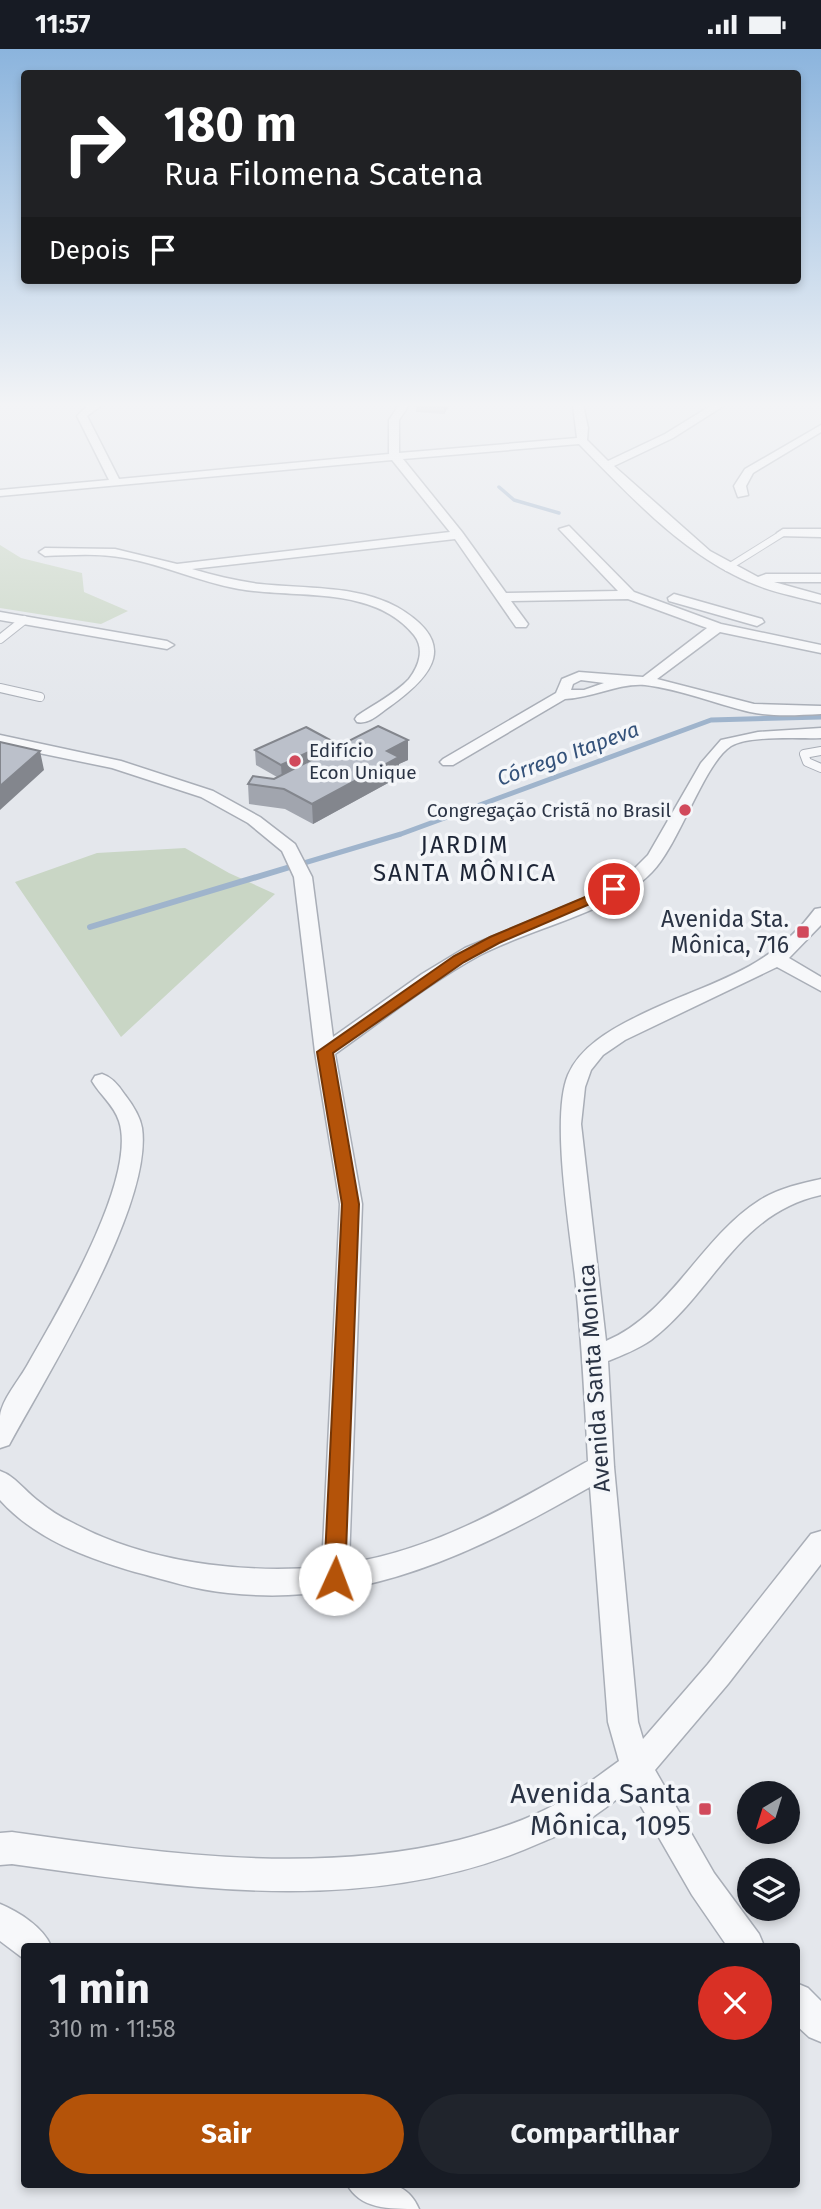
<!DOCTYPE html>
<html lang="pt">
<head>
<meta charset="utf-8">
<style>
  body { margin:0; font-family:"Fira Sans",sans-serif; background:#20242c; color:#f1f3f6; height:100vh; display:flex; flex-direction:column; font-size:26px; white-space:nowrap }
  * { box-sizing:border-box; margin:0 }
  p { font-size:23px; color:#9ea1a6 }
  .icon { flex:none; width:38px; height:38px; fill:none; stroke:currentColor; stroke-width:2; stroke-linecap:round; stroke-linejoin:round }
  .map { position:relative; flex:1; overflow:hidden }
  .panel { position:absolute; left:21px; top:1894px; width:779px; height:245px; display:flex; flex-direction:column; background:#171b24; border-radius:7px; box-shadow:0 4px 10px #0003 }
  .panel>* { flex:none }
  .top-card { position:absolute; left:21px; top:21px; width:780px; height:214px; border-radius:7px; box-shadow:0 4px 10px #0003; background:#202124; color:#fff; overflow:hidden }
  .needle { width:46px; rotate:218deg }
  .fabs { position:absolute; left:737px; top:1732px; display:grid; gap:14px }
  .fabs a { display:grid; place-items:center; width:63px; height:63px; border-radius:50%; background:#171b24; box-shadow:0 4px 10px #0003; font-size:35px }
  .pin { position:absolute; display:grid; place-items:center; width:60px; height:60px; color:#fff; margin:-30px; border:4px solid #fff; border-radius:50%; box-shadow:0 2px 7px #0007 }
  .me { position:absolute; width:77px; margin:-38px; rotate:2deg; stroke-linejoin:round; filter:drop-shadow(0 0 5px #0008) }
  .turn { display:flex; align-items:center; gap:24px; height:147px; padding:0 28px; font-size:32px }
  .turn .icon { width:91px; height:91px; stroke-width:2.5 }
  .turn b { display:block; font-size:49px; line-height:60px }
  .then { display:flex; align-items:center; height:66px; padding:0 28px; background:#0003; gap:14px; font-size:26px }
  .round { display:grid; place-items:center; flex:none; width:74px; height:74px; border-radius:37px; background:#20242c }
  .headline { display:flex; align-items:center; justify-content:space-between; height:119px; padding:0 28px }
  h1 { font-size:42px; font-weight:700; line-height:52px }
  .cta { display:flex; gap:14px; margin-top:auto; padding:14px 28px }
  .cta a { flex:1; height:80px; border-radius:42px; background:#b45309; color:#fff; font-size:28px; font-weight:700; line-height:80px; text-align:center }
  .cta a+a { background:#20242c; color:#f1f3f6 }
  .status { display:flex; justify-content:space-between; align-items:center; height:49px; padding:0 35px; background:#171b24; direction:ltr }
  .status svg { height:19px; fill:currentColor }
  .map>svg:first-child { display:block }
</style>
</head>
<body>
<div class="status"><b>11:57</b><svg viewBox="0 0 49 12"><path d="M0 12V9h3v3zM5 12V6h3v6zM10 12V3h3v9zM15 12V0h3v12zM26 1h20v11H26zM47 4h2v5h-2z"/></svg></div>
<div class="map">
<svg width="821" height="2160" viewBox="0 0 821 2160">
  <rect width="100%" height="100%" fill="#e4e7ec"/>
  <!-- green -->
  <path fill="#c9d6c5" d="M0 496 21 509 82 524 84 543 128 562 101 575 0 559Z
    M185 799 229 824 275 845 121 988 15 833 97 804Z"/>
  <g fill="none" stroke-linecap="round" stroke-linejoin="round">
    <!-- stream-far2 -->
    <path stroke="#9fb4cc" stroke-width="3.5" d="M499 438 514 451 559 464"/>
    <!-- stream-far1 -->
    <path stroke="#9fb4cc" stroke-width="5" d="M294 817 401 785 711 671 821 668"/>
    <!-- stream -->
    <path stroke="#9fb4cc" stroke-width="6" d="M90 878 300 815"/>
    <defs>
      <path id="service-far1" d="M727 519 783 484"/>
      <path id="service" d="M0 590 24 571
        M0 639 40 648
        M821 702 804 705 807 713 821 719"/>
      <path id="minor" d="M88 356H102L87 367 119 430 389 405V371L399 356H409L399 371V404L577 389 573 356H583L588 379 587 391 608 412 665 385 712 356H725L673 389 614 417 710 502 758 528 766 525H821V533H774L821 546V554C798 548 771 543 749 533 683 505 629 446 579 395L403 410 462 483 506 544 618 542 559 480 569 477 634 543 721 575 821 596V604L720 583 657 630 754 655 821 657V665C798 666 774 668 750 663 716 655 680 640 645 636 618 634 593 649 565 650L453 716H443L440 713 443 710 556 644 562 630 579 623 643 628 707 579 628 550 511 552 528 575 526 578H516L455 490 192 520C215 527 237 532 260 535 305 540 357 536 397 558 459 594 434 626 389 658 380 664 369 676 357 673L355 670 357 667C373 656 396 644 409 630 419 617 425 600 414 586 374 536 295 550 239 540 200 533 164 516 125 509 99 504 72 506 45 507L39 503 45 499 115 500 177 515 450 483 392 411 0 447V441L109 431 77 367ZM581 631 604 634 584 641H571L573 635Z
        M821 376V383L753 424 746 437 748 446 738 448 734 437 745 420Z
        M783 480H821V488L779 487 777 484Z
        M674 545 762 570 764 573 757 577 669 552 668 549Z
        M0 563 167 592 174 596 167 600 0 571Z
        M821 679V689C799 690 750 686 731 697 704 714 679 796 652 823 615 862 529 880 480 906 429 934 383 971 335 1005L362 1155 349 1514C437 1500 512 1455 588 1412 585 1354 582 1296 576 1237 571 1187 550 1069 568 1026 580 998 610 981 636 968 703 934 767 925 815 860L821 859V876L789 909 821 928V942L777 918 625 991 603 1006 591 1021 585 1038 581 1075 606 1292C672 1264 700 1189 760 1151 779 1139 800 1135 821 1130V1146C736 1165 714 1243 651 1291 638 1300 623 1306 608 1312L614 1418 638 1673 643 1690 708 1615 811 1485 821 1482V1515L728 1635 655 1721 714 1824 759 1885 764 1897H727L692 1846 631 1740C614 1752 597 1766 579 1777 567 1783 553 1788 540 1794 372 1869 189 1840 12 1815L0 1816V1784L12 1783C160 1804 312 1827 459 1791 493 1782 528 1771 558 1754 579 1742 599 1726 619 1712L608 1673 590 1438C476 1503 364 1559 228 1544 196 1541 166 1531 135 1523 87 1509 35 1490 0 1451V1422C15 1427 24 1441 37 1451 48 1460 60 1468 73 1474 145 1513 241 1525 322 1518L340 1155 315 1003 294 828 282 802 248 774 201 748 112 719 0 696V686L121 712 213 742 260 768 295 795 312 828 333 988 422 925 465 899 590 847 628 826 648 806 701 714 721 691 758 683Z
        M102 1025C112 1028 119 1037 125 1046 132 1055 140 1067 142 1079 153 1157 48 1324 9 1396L0 1399C0 1388 0 1377 0 1367 2 1350 20 1330 28 1315 57 1264 138 1129 119 1072 114 1056 100 1046 92 1032L95 1027Z
        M0 1855C19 1863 43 1878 51 1897H24V1910L0 1892Z
        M796 1934 808 1939 821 1952V1993L809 1988 796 1976Z
        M347 2135C377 2135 405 2127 419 2160 388 2160 360 2160 347 2135Z"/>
    </defs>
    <!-- service-far1 casing -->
    <use href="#service-far1" stroke="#a9aeb7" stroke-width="8"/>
    <!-- service casing -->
    <use href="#service" stroke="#a9aeb7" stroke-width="10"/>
    <!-- minor casing -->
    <use href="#minor" stroke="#a9aeb7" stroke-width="3"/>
    <!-- service-far1 -->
    <use href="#service-far1" stroke="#f7f8fa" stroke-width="6"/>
    <!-- service -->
    <use href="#service" stroke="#f7f8fa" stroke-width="8"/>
    <!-- minor -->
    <use href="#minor" fill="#f7f8fa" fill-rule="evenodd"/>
  </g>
  <!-- wall -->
  <path fill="#a1a5ae" d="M416 356H449V358L444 365 416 363Z
    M408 691V711L399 715V728L313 775 285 760 249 755 248 735 274 730 277 728 256 716 255 701 333 700Z"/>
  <!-- shaded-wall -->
  <path fill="#83868d" d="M444 356H449L444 365Z
    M408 691V711L399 715V728L313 775 312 755 387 702Z
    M332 692 333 707 282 731 281 716Z
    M40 702 44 721 0 761V737Z"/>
  <!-- building -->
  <path fill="#bbc0ca" stroke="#83868d" stroke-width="2" d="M378 677 408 691 387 702 399 708 312 755 284 740 248 735 253 727 274 730Z
    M306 678 332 692 281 716 255 701Z
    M0 693 40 702 0 737Z"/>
  <!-- sky -->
  <linearGradient id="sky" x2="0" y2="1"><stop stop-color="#8bb4dd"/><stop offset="0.54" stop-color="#f3f4f6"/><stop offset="1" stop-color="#f3f4f6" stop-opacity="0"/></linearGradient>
  <rect width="821" height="659" fill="url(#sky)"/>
  <!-- route -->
  <path fill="#b45309" stroke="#753606" stroke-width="2" d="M614 836 620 840 618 843 499 894 464 913 333 1004 359 1155 345 1530 342 1536 335 1539 327 1536 324 1530 342 1155 317 1003 454 907 490 888Z"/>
  <!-- markers -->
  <g fill="#d1495b" stroke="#f4f6f9" stroke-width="2.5">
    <circle cx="295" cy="712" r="7"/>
    <circle cx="685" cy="761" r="7"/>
    <rect x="796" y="876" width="14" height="14" rx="3.5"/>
    <rect x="698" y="1753" width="14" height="14" rx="3.5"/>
  </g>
  <g text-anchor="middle" stroke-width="7" stroke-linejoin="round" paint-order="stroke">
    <!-- far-poi labels -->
    <g font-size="19" fill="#2b3445" stroke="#f4f6f9" text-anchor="start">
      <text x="309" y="708">Edifício<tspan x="309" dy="22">Econ Unique</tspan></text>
      <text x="671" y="768" text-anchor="end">Congregação Cristã no Brasil</text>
    </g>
    <!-- far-water labels -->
    <g font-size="21" font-style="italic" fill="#34527a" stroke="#f4f6f9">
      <text transform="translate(568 705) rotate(-20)" y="7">Córrego Itapeva</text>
    </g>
    <!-- poi labels -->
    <g font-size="23" fill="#2b3445" stroke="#f4f6f9" text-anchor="end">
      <text x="789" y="878">Avenida Sta.<tspan x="789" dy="26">Mônica, 716</tspan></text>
    </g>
    <!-- street labels -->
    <g font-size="23" fill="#2b3445" stroke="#f4f6f9">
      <text transform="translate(594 1329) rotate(-94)" y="8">Avenida Santa Monica</text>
    </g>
    <!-- neighbourhood labels -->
    <g font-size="24" letter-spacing="2" fill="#1d2536" stroke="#f4f6f9">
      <text x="465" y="804">JARDIM<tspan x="465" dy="28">SANTA MÔNICA</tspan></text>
    </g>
    <!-- near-poi labels -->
    <g font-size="28" fill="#2b3445" stroke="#f4f6f9" text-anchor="end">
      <text x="691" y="1754">Avenida Santa<tspan x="691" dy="32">Mônica, 1095</tspan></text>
    </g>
  </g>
</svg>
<div class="fabs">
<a><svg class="needle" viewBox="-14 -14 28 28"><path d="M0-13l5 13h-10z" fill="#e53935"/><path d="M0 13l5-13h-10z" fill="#9ea1a6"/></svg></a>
<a><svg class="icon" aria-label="layers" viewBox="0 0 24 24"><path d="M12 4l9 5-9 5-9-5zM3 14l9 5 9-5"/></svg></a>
</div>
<div class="pin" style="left:614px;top:840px;background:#d93025"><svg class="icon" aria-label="arrive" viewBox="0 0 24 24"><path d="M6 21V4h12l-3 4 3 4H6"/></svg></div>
<svg class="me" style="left:335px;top:1530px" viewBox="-20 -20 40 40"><circle r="19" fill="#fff"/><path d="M0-13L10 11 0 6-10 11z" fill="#b45309"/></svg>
<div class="top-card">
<div class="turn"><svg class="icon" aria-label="right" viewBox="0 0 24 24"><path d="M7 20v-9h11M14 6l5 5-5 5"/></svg><div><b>180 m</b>Rua Filomena Scatena</div></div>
<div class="then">Depois<svg class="icon" aria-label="arrive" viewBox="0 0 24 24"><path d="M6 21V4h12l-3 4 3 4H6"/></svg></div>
</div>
<section class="panel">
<div class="headline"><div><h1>1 min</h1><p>310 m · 11:58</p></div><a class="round" style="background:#d93025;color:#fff"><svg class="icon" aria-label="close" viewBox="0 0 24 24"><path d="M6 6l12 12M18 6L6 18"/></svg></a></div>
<div class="cta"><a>Sair</a><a>Compartilhar</a></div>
</section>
</div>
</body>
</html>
